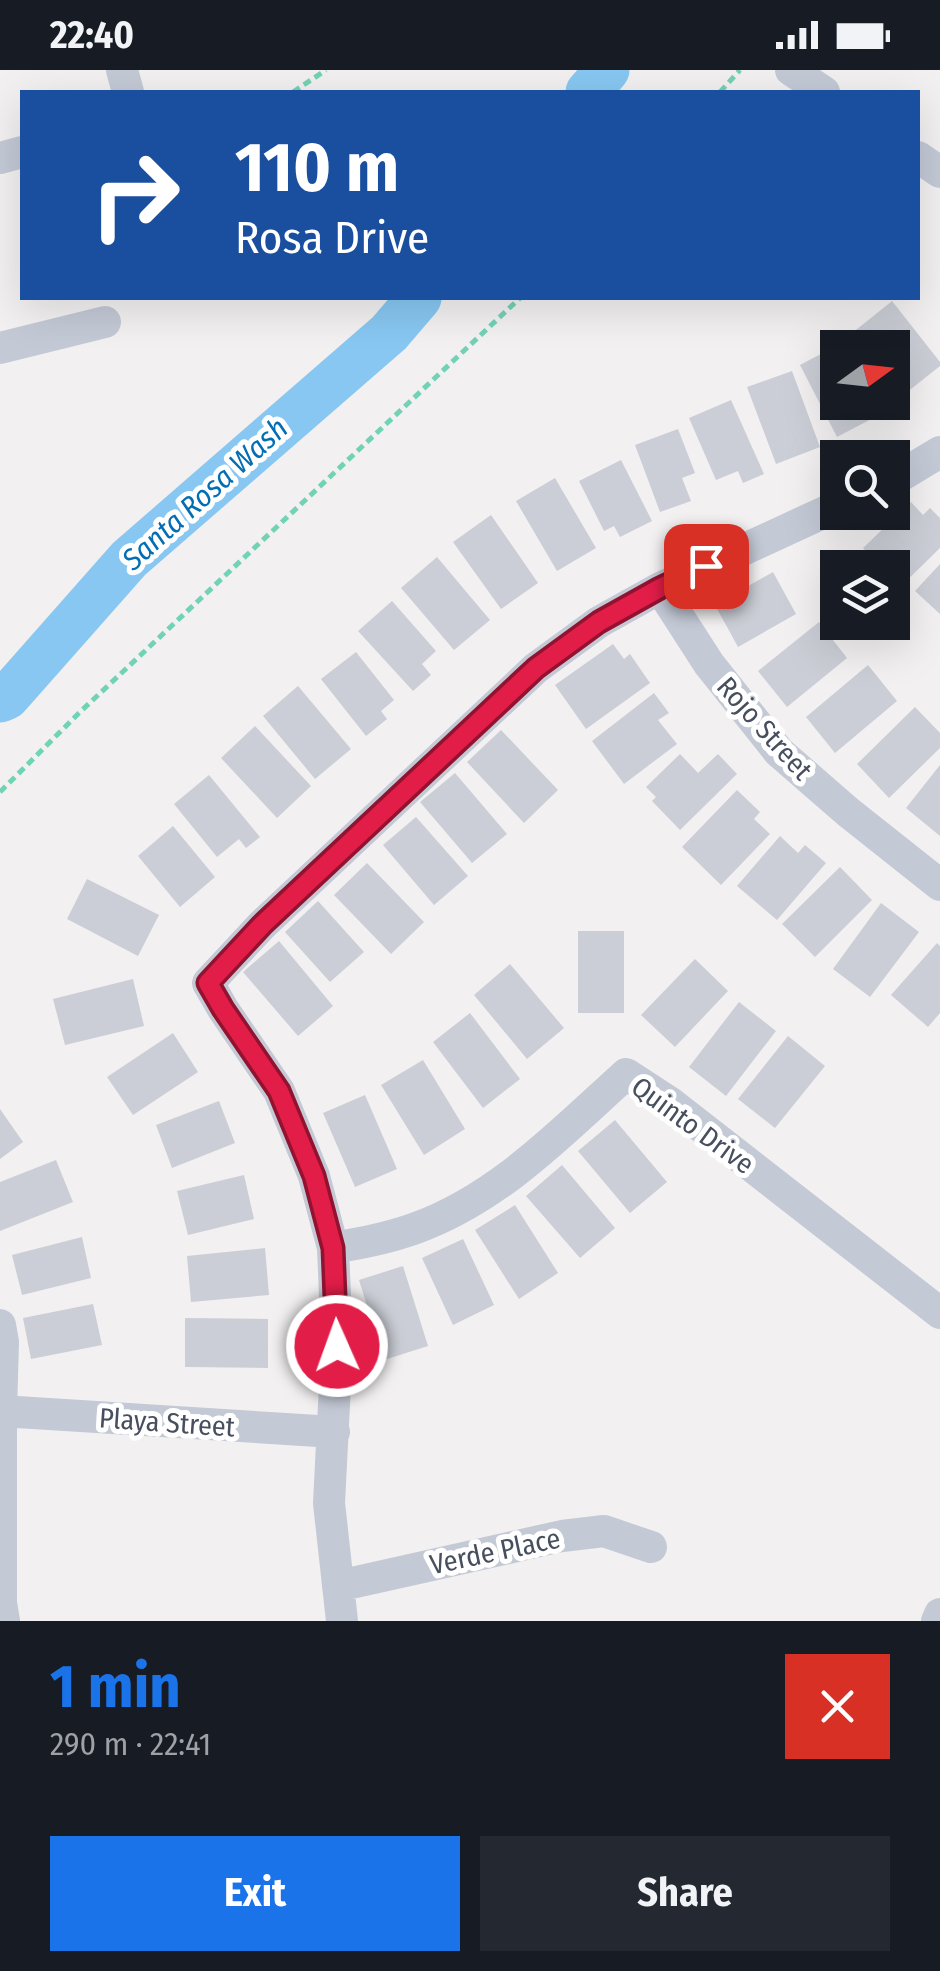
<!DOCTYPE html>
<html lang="en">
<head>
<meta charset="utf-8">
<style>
  body { margin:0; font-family:"Fira Sans Condensed",sans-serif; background:#242831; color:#f1f3f6; height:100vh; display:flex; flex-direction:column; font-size:38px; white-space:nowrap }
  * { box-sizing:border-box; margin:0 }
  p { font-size:32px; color:#9ea1a6 }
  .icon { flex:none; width:55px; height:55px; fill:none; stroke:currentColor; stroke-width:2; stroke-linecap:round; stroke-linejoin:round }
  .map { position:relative; height:1551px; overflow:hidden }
  .sheet { display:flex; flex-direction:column; background:#171b24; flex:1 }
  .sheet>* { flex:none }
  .hud { position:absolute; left:20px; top:20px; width:900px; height:210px; border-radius:0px; box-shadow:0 10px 40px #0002; background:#1a4fa0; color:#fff; overflow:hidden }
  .needle { width:65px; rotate:75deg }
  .controls { position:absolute; left:820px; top:260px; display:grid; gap:20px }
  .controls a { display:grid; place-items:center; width:90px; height:90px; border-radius:0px; background:#171b24; box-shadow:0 10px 40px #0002; font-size:50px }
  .pin { position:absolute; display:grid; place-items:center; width:85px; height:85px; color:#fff; margin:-42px; border-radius:20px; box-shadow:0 5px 15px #0006 }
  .me { position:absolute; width:110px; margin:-55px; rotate:358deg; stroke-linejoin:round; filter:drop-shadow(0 0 8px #0008) }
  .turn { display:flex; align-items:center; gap:35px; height:210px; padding:0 50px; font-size:45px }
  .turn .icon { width:130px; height:130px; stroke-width:2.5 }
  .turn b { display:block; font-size:70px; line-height:85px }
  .round { display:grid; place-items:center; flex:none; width:105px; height:105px; border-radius:0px; background:#242831 }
  .headline { display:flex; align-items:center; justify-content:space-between; height:170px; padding:0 50px }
  h1 { font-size:60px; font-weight:700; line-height:75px; color:#1a73e8 }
  .primary-button { display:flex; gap:20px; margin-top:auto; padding:20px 50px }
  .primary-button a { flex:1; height:115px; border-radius:0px; background:#1a73e8; color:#fff; font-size:40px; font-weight:700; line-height:115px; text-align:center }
  .primary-button a+a { background:#242831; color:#f1f3f6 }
  .status { display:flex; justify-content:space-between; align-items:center; height:70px; padding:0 50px; background:#171b24; direction:ltr }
  .status svg { height:28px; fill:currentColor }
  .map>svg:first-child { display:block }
</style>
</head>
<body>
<div class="status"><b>22:40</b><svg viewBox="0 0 49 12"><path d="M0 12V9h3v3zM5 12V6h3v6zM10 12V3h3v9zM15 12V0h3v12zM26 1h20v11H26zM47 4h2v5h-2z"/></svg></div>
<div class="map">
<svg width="940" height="1551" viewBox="0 0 940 1551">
  <rect width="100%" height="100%" fill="#f2f0f0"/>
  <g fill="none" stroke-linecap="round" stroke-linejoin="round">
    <!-- river -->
    <path stroke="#87c7f1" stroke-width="45" d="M588 22 607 0
      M0 630 7 627 129 489 389 263 419 228"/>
  </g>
  <!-- building -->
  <path fill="#cbced6" d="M892 231 940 292V296L906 323 892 306V278H870L856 260Z
    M838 275V332H871L877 346 837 367 800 295Z
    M792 301 820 377 776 394 747 317Z
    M731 330 764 404 743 413 738 401 716 410 689 348Z
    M678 359 695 403 682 408 691 431 660 442 635 375Z
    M621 390 652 451 620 467 614 456 604 461 579 411Z
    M555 408 596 478 557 501 516 431Z
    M911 432 923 445 930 438 940 448V478L895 522 892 519V498H872L870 496 875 491 863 478Z
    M491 445 538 513 501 539 453 472Z
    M437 487 490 550 454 580 401 518Z
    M940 494V544L915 521Z
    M773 502 796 544 738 577 715 535Z
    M392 531 436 581 422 594 431 605 413 621 358 561Z
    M819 552 847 588 787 637 758 601Z
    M613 574 624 589 630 584 650 613 586 659 555 615Z
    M356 582 394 630 381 641 387 649 366 666 321 609Z
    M868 595 897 631 835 683 806 647Z
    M298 616 351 679 315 709 263 646Z
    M654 623 669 643 658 650 677 674 624 714 592 671Z
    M915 637 940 663V678L889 728 857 694Z
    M255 656 311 716 277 748 221 688Z
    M501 660 558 720 524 753 467 692Z
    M680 684 698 703 718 684 737 704 680 760 652 731 656 727 646 717Z
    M940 695V766L906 738Z
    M455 703 507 764 472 793 420 732Z
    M209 705 260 767 246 778 239 769 217 787 174 734Z
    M737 720 760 742 754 749 770 764 721 815 682 777Z
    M416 747 468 806 434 835 383 775Z
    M173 756 215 807 180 837 138 786Z
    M780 766 798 783 805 775 826 793 777 850 737 816Z
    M367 793 424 852 391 884 334 825Z
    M840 797 872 830 815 887 782 854Z
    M87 809 159 845 138 886 67 849Z
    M318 831 364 882 330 912 285 862Z
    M881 833 919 862 870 927 833 899Z
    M578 861H624V943H578Z
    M279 871 333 936 298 966 243 902Z
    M937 873 940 876V943L928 957 891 925Z
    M695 889 728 921 675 977 641 945Z
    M510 894 564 958 527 989 474 925Z
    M133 909 144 956 65 975 53 929Z
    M739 932 776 961 726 1026 689 997Z
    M470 943 520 1009 483 1038 433 972Z
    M173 963 198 1002 133 1045 107 1007Z
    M788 966 825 996 775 1058 738 1029Z
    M423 990 465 1059 424 1085 381 1015Z
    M365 1025 397 1099 355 1117 323 1043Z
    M219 1031 235 1073 172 1098 156 1055Z
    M0 1039 23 1072 0 1089Z
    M615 1050 667 1112 630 1143 578 1081Z
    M56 1090 73 1132 0 1161V1112Z
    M562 1095 615 1158 580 1188 526 1126Z
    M244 1105 254 1149 188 1165 177 1121Z
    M515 1135 558 1203 519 1229 475 1160Z
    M82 1167 91 1208 22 1225 12 1185Z
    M463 1169 494 1235 453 1255 422 1188Z
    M265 1178 269 1225 191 1232 187 1186Z
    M403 1196 428 1276 384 1290 359 1210Z
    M93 1234 102 1275 31 1289 23 1248Z
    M185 1248 268 1249V1298L185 1297Z"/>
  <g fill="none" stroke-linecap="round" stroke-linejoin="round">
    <!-- path -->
    <path stroke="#72d2b5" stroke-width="5" stroke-dasharray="8 5" stroke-linecap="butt" d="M293 22 326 0
      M720 22 740 0
      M0 722 79 643 520 228"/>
    <!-- minor -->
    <path stroke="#c3c9d5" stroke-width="32" d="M122 0 128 22
      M791 0 824 22
      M918 87 940 102
      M0 88 22 82
      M0 278 105 252
      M892 411 940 382
      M660 518 709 594 779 682 848 742 940 815
      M333 1178C361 1173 389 1168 416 1158 499 1128 562 1062 626 1004L672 1034 940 1243
      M0 1255 3 1272 1 1341V1533L4 1551
      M1 1341 334 1362
      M338 1516 562 1466 604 1461 651 1477
      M342 1551 329 1433 337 1276 333 1178 314 1106 279 1021 223 939 208 913 262 855 536 598 599 552 660 518 838 436
      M937 1551 940 1544"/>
  </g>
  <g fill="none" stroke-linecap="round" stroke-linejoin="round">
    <defs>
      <path id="route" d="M337 1276 333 1178 314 1106 279 1021 223 939 208 913 262 855 536 598 599 552 660 518 706 496"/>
    </defs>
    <!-- route casing -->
    <use href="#route" stroke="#92132f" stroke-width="25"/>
    <!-- route -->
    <use href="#route" stroke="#e11d48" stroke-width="18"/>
  </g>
  <g text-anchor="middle" stroke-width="10" stroke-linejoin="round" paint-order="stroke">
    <!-- street labels -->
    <g font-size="28" fill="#474f5f" stroke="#fff">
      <text transform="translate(765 658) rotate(48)" y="10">Rojo Street</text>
      <text transform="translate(693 1055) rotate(36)" y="10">Quinto Drive</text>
      <text transform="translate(167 1352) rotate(4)" y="10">Playa Street</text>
      <text transform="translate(495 1481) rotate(-12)" y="10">Verde Place</text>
    </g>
    <!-- water labels -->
    <g font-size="30" font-style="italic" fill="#046eb4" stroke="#fff">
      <text transform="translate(205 424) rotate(-42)" y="10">Santa Rosa Wash</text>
    </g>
  </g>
</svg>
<div class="controls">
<a><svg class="needle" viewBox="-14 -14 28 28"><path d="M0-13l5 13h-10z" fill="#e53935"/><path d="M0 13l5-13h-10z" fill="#9ea1a6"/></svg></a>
<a><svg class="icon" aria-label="search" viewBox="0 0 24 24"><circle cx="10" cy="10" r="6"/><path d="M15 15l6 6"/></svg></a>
<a><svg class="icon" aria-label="layers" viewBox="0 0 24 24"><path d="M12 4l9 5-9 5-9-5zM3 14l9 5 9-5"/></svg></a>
</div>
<div class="pin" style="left:706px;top:496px;background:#d93025"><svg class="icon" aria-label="arrive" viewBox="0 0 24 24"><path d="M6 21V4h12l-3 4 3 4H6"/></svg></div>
<svg class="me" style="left:337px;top:1276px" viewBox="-20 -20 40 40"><circle r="17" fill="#e11d48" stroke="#fff" stroke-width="3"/><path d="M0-11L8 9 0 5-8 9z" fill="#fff"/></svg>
<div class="hud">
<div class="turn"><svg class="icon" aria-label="right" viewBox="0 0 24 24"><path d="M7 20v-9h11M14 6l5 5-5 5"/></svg><div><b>110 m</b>Rosa Drive</div></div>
</div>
</div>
<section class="sheet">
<div class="headline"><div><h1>1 min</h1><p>290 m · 22:41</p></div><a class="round" style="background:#d93025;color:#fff"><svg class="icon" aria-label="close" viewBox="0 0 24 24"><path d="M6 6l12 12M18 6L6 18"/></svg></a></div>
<div class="primary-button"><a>Exit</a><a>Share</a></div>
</section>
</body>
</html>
